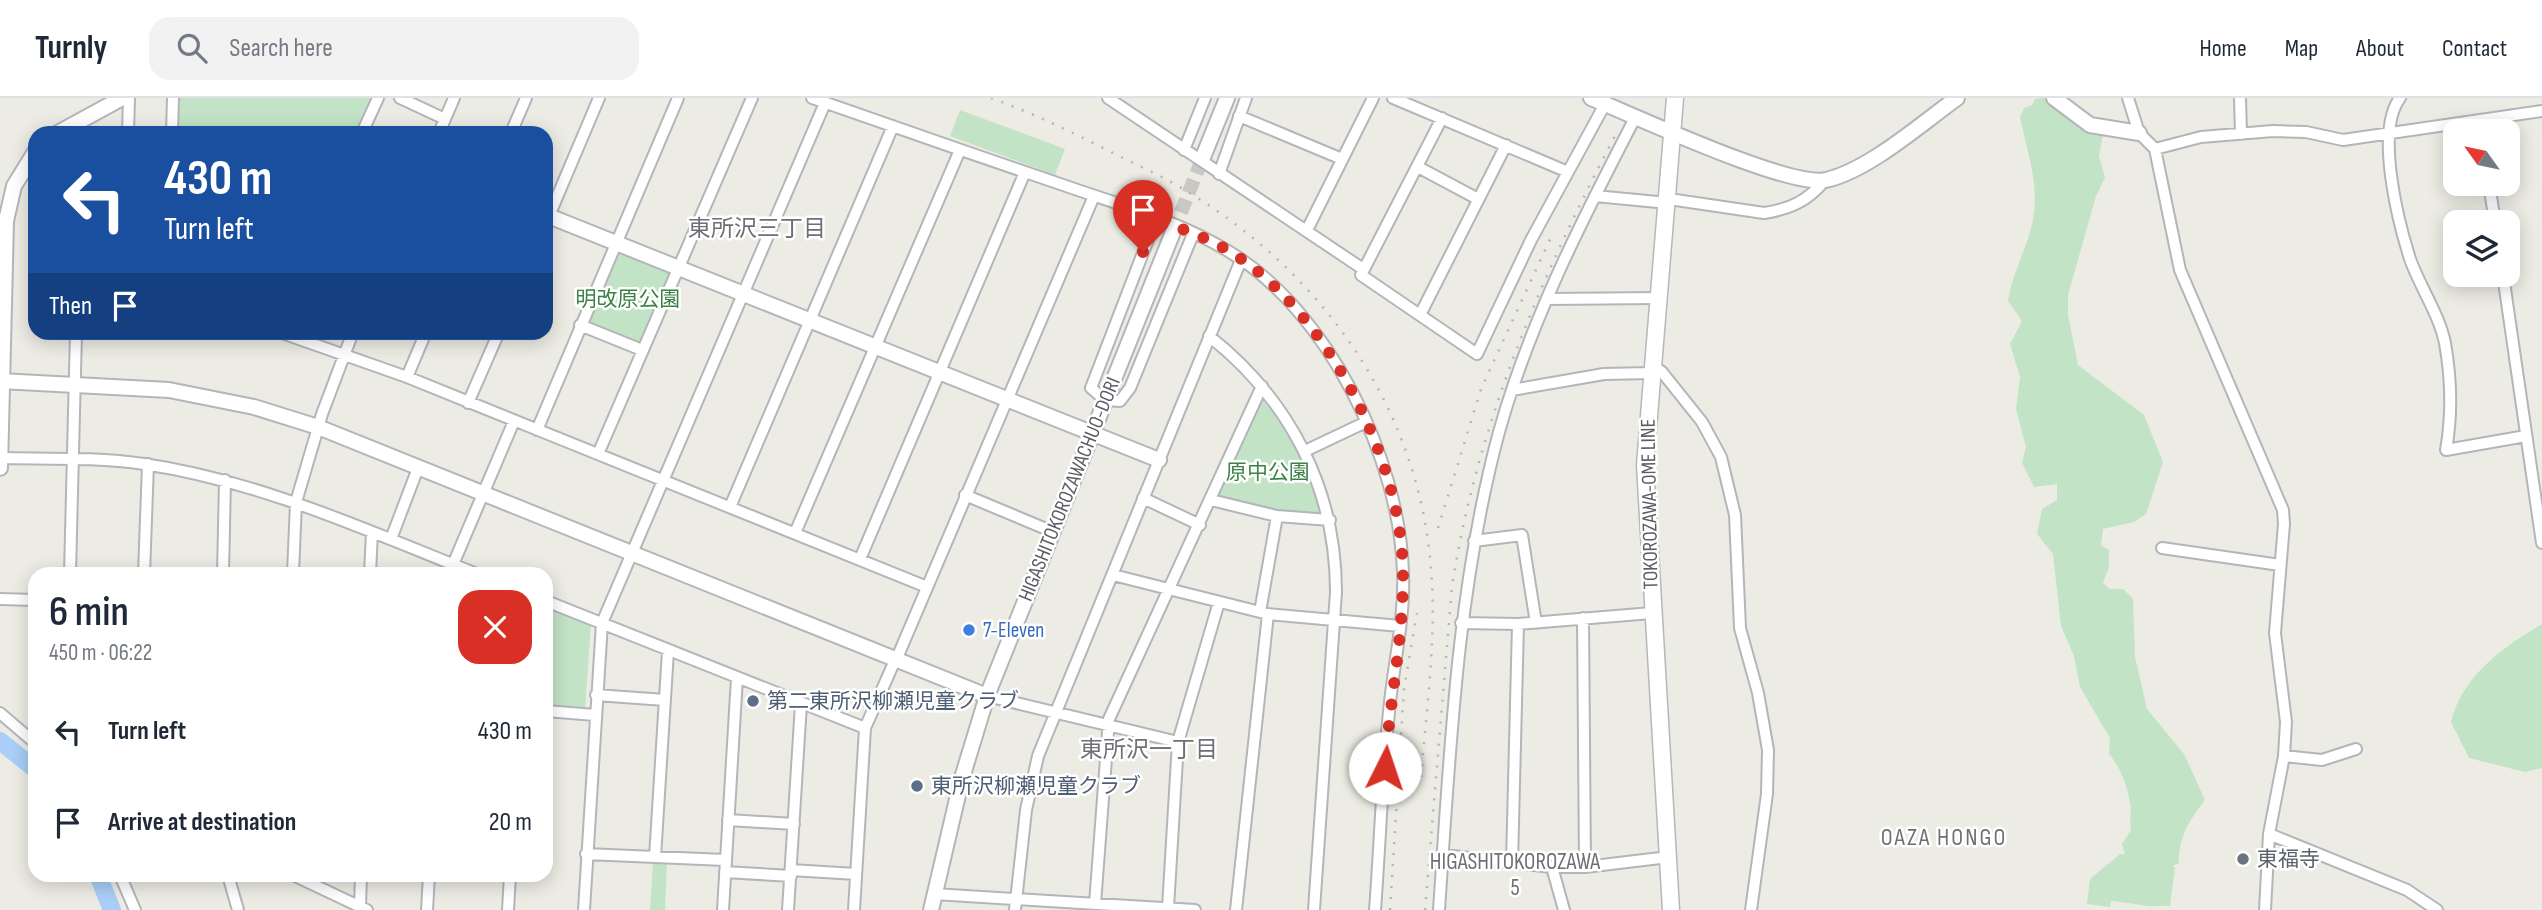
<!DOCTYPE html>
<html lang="en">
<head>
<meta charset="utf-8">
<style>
  body { margin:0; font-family:"Sofia Sans Condensed","Noto Sans JP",sans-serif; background:#f2f2f3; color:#1f2937; height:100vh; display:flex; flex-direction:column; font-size:26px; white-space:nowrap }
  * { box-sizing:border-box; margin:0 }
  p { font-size:23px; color:#747a83 }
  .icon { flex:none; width:38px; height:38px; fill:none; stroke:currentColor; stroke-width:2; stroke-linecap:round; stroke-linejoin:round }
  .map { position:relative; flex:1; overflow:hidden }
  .details { position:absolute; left:28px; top:469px; width:525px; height:315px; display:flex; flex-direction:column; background:#fff; border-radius:21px; box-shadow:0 4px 18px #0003 }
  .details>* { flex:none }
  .banner { position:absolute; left:28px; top:28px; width:525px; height:214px; border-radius:21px; box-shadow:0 4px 18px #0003; background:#1a4fa0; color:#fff; overflow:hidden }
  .needle { width:46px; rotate:303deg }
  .controls { position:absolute; left:2443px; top:21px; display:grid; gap:14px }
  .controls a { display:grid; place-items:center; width:77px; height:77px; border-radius:14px; background:#fff; box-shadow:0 4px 18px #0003; font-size:35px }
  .pin { position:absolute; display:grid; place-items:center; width:60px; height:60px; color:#fff; margin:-72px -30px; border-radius:50% 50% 50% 0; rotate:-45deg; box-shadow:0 0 7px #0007 }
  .pin .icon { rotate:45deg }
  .me { position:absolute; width:77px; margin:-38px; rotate:4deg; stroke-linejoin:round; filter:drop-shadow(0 0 5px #0008) }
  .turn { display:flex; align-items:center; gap:24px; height:147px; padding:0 21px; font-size:32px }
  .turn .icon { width:91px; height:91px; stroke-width:2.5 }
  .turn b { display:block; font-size:49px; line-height:60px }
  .then { display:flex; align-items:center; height:66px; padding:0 21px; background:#0003; gap:14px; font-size:26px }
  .round { display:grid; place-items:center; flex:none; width:74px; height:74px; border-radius:21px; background:#f2f2f3 }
  .head { display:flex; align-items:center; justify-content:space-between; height:119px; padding:0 21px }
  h1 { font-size:42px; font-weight:600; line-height:52px }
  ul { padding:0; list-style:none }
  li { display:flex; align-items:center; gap:21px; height:91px; padding:0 21px }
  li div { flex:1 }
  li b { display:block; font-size:26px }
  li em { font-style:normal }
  header { display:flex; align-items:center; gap:42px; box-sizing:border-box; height:98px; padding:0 35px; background:#fff; border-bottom:2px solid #e0e1e3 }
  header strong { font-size:33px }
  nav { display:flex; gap:38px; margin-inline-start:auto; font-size:24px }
  .search { width:490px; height:63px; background:#f2f2f3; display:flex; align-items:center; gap:18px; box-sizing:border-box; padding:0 24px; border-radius:21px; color:#747a83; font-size:26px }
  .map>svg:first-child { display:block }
</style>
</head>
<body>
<header>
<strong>Turnly</strong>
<div class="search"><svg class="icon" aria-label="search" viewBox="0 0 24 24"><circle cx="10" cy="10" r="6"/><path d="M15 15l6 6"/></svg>Search here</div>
<nav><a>Home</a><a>Map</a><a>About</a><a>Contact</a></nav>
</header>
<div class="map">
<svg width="2542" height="812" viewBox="0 0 2542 812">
  <rect width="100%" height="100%" fill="#edece4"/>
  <!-- green -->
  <path fill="#c2e3c5" d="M180 0H373L358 35H178Z
    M2044 0 2084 32 2103 36 2099 58 2105 80 2096 98 2068 197V217L2078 267 2144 317 2163 364 2146 416 2134 424 2103 431 2101 447 2109 452V469L2103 485 2110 491H2123L2133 501 2135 559 2147 611 2184 656 2205 702C2190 721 2178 740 2179 765L2172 768 2175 769 2170 808C2161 807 2153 809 2147 808 2135 806 2124 804 2111 803L2110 809 2087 806 2090 781 2120 756H2125L2122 746 2131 732C2129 722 2132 713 2130 704 2127 688 2120 668 2109 656L2110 640 2080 589 2074 558 2061 528 2053 456 2037 436 2042 411 2057 402V386L2034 389 2022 365 2026 349 2016 311 2020 279 2010 246 2022 223 2008 203C2012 176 2026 153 2032 126 2041 90 2027 54 2020 19L2024 10 2032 7 2035 1Z
    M960 12 1065 51 1055 77 950 38Z
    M620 153 668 173 670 177 640 246 587 226Z
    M1266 300 1305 364 1321 415 1318 420 1278 415 1220 400 1217 396 1260 302Z
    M546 509 591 526 585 611 546 609Z
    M2542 526V670L2525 674 2469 660 2451 624C2462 578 2503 549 2542 526Z
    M653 764H667L665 812H650Z"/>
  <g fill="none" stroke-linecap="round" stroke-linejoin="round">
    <!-- river -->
    <path stroke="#a9cef8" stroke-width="18" d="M0 643 35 671
      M98 777 112 812"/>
    <!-- tertiary-tunnel -->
    <path stroke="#c9c8c4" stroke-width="14" stroke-dasharray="14 7" stroke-linecap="butt" d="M1173 134 1203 59"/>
    <defs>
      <path id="minor" d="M400 0 445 21
        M812 0C897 30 981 59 1066 88 1120 107 1179 123 1228 153 1328 212 1400 361 1403 475 1405 521 1393 568 1389 614 1382 680 1380 746 1375 812
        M1108 0 1363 171
        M1393 0 1568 74
        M2128 0 2139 35 2155 51 2180 172 2283 412 2284 426 2275 535 2286 624 2284 658 2269 736 2265 812
        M2240 0 2241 36
        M2400 0C2375 33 2398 123 2410 161 2420 189 2439 216 2445 245 2451 279 2452 318 2446 352L2526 338
        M1239 18 1342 61
        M1442 20 1361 177 1477 256 1531 142 1605 6
        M128 35 129 0
        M172 35 173 0
        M362 35 378 0
        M439 35 454 0
        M511 35 526 0
        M2155 51 2201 39 2273 33 2306 34 2343 42 2542 13
        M1184 52 1205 0
        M1418 69 1478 101
        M1219 76 1246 0
        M2489 86 2495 124
        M1595 98 1668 105
        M1669 101 1764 115C1790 111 1808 103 1825 82
        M1156 121 1091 290 1105 302 1120 303 1130 290 1193 136
        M546 125 599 0
        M1307 132 1373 0
        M2503 177 2542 445
        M1547 201 1659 200
        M1420 217 1506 47
        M580 227 642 252
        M279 234 407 279 927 489
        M1209 238C1290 302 1336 391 1336 494L1314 812
        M1651 266 1662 274 1702 324 1721 359 1735 417 1740 530 1758 595 1768 652 1767 696 1751 812
        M407 279 426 234
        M1512 292 1604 276 1650 275
        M468 305 499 234
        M537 332 678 0
        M1305 353 1366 324
        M598 356 752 0
        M0 360C47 361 97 359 144 366 260 383 368 433 477 476
        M965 397 1051 433
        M1143 400 1200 427
        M1211 402 1277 418 1330 422
        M730 409 893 28
        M795 435 960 52
        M391 441 418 370
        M1474 443 1522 437 1536 525
        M2162 450 2280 467
        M860 461 1025 74
        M70 476 76 234
        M144 476 148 366
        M223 476 225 382
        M293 476 296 404 322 316 353 234
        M370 476 372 434
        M449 476 514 323
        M1113 477 1268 516 1400 528
        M0 501 35 502
        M546 503 865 630
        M1260 514 1277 418
        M1583 520 1585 769
        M1461 525 1518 526 1652 515
        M897 560 1094 98
        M596 597 665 602
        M987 598 1178 644
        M546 613 595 617
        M0 615 35 645
        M2284 658 2322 662 2356 651
        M728 722 794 726
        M2269 736 2407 792 2437 812
        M586 756 725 762
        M1443 757 1552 769H1585L1669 759
        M655 759 668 553
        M1512 765 1518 526
        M1552 769 1564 812
        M791 772 856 776
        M725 774 791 778
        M120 777 135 812
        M228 777 238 812
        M293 777 367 812
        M934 796 1195 812
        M1095 806 1109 621 1262 288
        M360 809 361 777
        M1168 810 1178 644 1219 504
        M427 812 429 777
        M508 812 510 777
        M584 812 602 525 825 5
        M723 812 737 580
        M788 812 801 606
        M854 812 865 630 896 560
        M1015 812 1026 712 1038 658 1241 162
        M1236 812 1268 516
        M1439 812C1450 652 1457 490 1499 334 1530 223 1583 120 1636 18"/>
      <path id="tertiary" d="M1591 0C1635 18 1789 90 1826 82 1869 72 1921 26 1957 0
        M2054 0 2090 27 2139 35
        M58 35 122 0
        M1203 59 1227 0
        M546 117 1159 362
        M0 283 169 292 254 309 318 329 987 598
        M0 370 6 123 14 88 35 54
        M931 812 962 680 987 598 1173 134"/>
      <path id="secondary" d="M1671 812 1645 367 1675 0"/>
    </defs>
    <!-- minor casing -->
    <use href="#minor" stroke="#b4b5ba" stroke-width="14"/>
    <!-- tertiary casing -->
    <use href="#tertiary" stroke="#b4b5ba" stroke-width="18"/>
    <!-- secondary casing -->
    <use href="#secondary" stroke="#b5b7bd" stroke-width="19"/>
    <!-- minor -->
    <use href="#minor" stroke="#fff" stroke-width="10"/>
    <!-- tertiary -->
    <use href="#tertiary" stroke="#fff" stroke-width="14"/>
    <!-- secondary -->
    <use href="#secondary" stroke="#fff" stroke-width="16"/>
    <!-- rail -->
    <path stroke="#b4b5b5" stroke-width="2.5" stroke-dasharray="2 9" stroke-linecap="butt" d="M991 0C1035 16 1076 36 1117 57 1139 68 1162 78 1183 91 1321 173 1418 308 1431 470 1437 540 1426 612 1421 682
      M1438 430 1481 291 1552 137
      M1390 812 1404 590 1417 515
      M1425 812 1452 488C1477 327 1541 178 1617 34"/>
  </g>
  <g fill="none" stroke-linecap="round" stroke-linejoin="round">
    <!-- route -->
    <path stroke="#d93025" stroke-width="12" stroke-dasharray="0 21.6" d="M1143 154 1156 121C1181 131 1206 139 1229 153 1328 213 1404 366 1403 479 1403 543 1389 607 1385 670"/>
  </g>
  <!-- markers -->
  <circle fill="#3f7fe0" stroke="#fff" stroke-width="2.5" cx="969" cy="532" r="7"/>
  <g fill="#5c6f8a" stroke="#fff" stroke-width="2.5">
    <circle cx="753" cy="603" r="7"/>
    <circle cx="917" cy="688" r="7"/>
  </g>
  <circle fill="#6b7280" stroke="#fff" stroke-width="2.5" cx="2243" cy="761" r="7"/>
  <g text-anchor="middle" stroke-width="5" stroke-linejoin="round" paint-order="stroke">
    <!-- park labels -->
    <g font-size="21" fill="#3c8246" stroke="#fff">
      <text x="628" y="208">明改原公園</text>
      <text x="1268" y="381">原中公園</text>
    </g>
    <!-- street labels -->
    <g font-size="21" fill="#5c5e63" stroke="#fff">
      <text transform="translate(1069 391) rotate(-68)" y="7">HIGASHITOKOROZAWACHUO-DORI</text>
      <text transform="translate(1649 406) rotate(-91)" y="7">TOKOROZAWA-OME LINE</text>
    </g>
    <!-- shop labels -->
    <g font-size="21" fill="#366cbe" stroke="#fff" text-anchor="start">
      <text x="983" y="539">7-Eleven</text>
    </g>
    <!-- service labels -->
    <g font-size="21" fill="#4e5e75" stroke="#fff" text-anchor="start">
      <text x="767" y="610">第二東所沢柳瀬児童クラブ</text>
      <text x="931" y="695">東所沢柳瀬児童クラブ</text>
    </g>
    <!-- worship labels -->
    <g font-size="21" fill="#5b616d" stroke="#fff" text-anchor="start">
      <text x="2257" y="768">東福寺</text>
    </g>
    <!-- neighbourhood labels -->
    <g font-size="23" fill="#6d7075" stroke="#fff">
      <text x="757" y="138">東所沢三丁目</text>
      <text x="1149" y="659">東所沢一丁目</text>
      <text x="1515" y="771">HIGASHITOKOROZAWA<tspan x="1515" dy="26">5</tspan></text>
    </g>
    <!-- quarter labels -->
    <g font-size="24" letter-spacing="2" fill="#6d7075" stroke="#fff">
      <text x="1944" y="747">OAZA HONGO</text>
    </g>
  </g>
</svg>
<div class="controls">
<a><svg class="needle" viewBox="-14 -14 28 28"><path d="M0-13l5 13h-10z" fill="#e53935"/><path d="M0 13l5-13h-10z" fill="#747a83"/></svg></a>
<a><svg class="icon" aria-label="layers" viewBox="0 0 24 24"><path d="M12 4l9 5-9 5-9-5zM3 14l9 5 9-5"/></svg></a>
</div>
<div class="pin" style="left:1143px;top:154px;background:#d93025"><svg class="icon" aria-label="arrive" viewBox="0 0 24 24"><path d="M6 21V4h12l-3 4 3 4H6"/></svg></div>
<svg class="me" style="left:1385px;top:670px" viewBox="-20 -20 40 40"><circle r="19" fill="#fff"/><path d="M0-13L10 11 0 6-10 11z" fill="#d93025"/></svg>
<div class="banner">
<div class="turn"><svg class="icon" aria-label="left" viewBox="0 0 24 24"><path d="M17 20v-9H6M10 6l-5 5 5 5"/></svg><div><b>430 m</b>Turn left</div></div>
<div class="then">Then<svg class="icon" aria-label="arrive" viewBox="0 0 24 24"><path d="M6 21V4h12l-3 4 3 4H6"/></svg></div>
</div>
<section class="details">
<div class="head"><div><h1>6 min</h1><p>450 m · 06:22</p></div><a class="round" style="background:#d93025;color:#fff"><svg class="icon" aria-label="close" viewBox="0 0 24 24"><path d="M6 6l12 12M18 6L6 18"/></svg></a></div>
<ul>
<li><svg class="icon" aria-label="left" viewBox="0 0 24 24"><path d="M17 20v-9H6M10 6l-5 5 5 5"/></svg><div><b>Turn left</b></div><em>430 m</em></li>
<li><svg class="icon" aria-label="arrive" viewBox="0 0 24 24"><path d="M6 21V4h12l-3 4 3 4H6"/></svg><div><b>Arrive at destination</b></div><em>20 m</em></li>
</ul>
</section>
</div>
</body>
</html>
